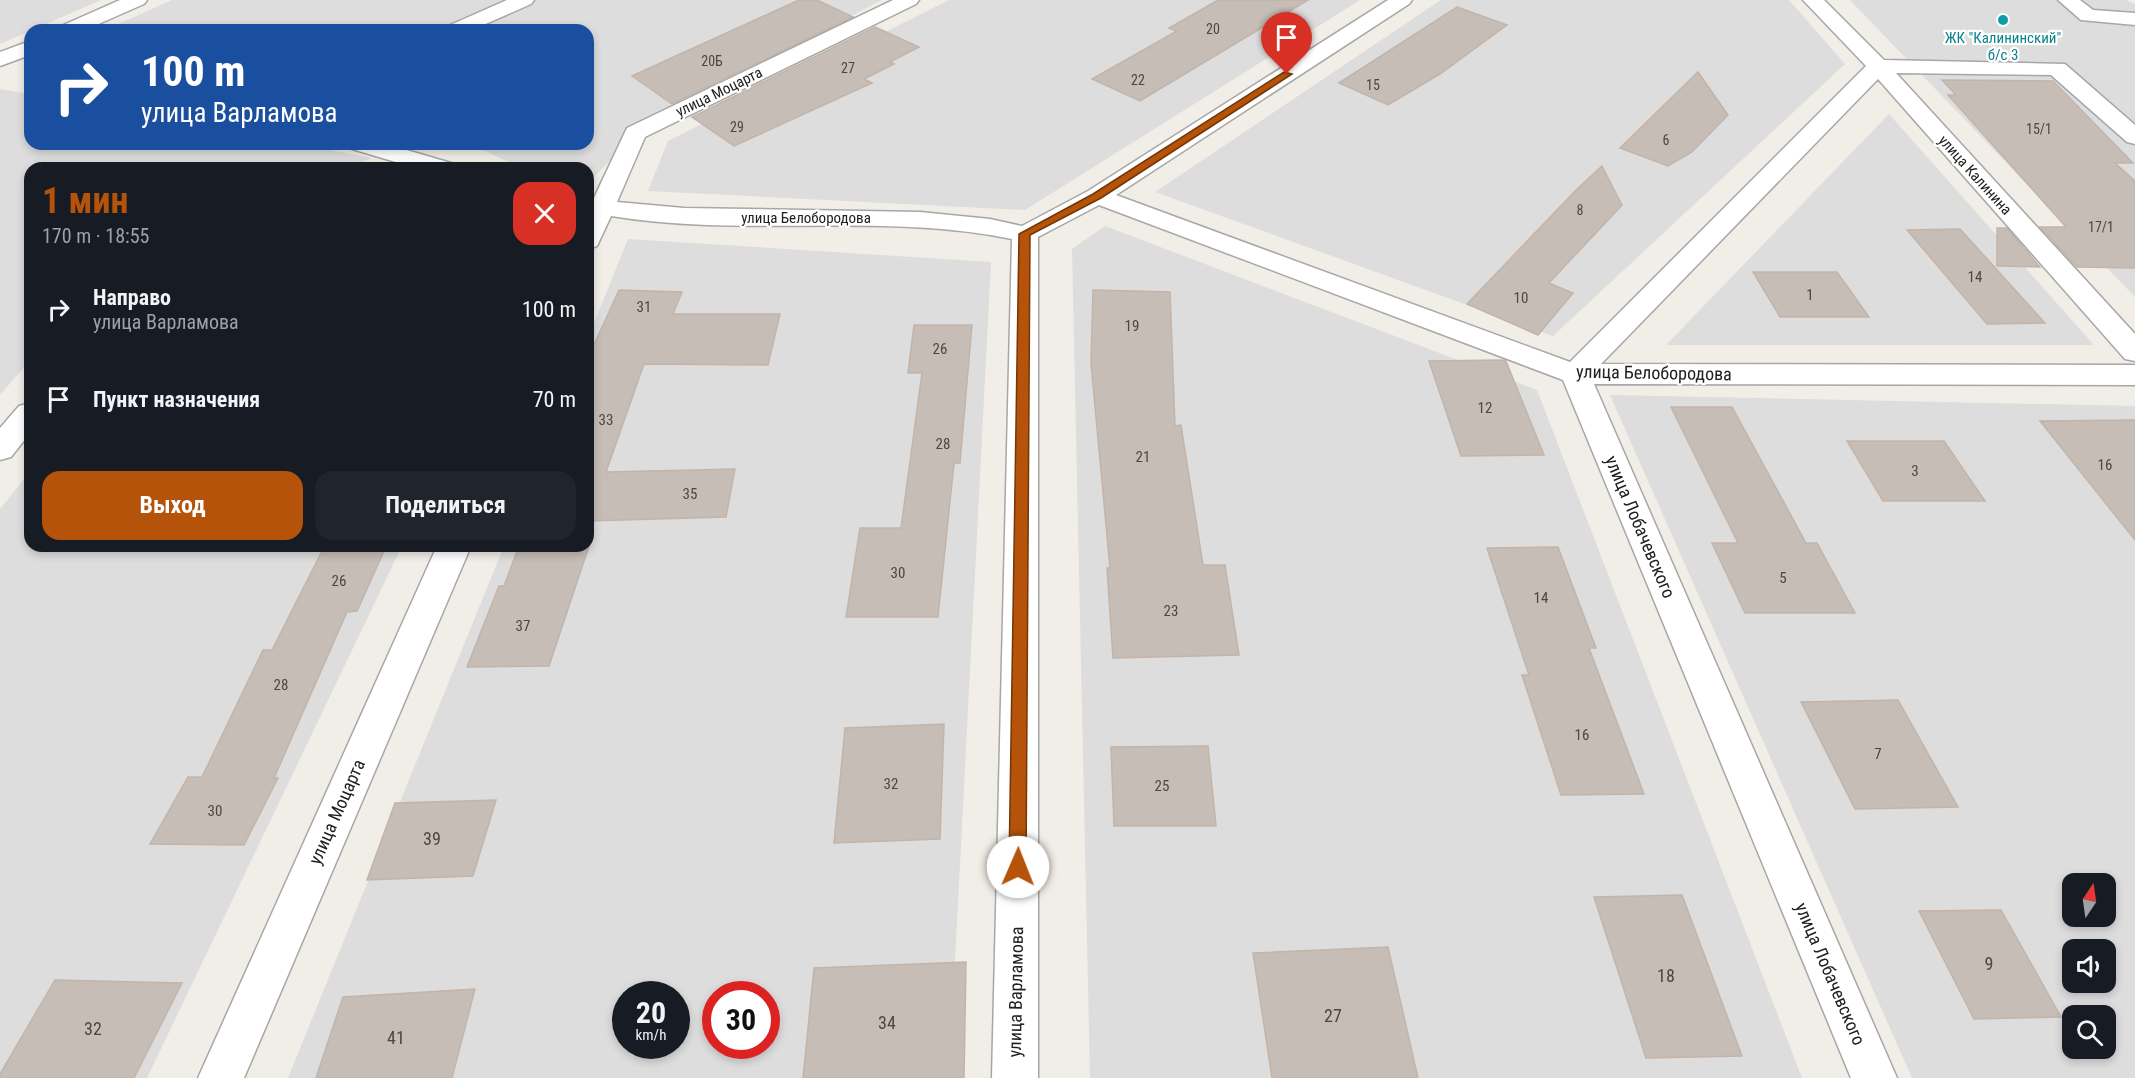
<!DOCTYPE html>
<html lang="ru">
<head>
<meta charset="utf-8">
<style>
  body { margin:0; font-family:"Roboto Condensed",sans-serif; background:#20242c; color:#f1f3f6; height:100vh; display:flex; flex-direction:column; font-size:22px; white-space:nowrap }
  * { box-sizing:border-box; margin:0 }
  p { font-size:20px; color:#9ea1a6 }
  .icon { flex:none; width:33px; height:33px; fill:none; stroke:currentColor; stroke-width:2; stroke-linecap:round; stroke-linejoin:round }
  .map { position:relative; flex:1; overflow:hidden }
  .side { position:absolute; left:24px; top:162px; width:570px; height:390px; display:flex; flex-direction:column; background:#171b24; border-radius:18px; box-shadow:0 3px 9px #0003 }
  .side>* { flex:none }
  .hud { position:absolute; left:24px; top:24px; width:570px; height:126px; border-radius:18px; box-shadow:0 3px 9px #0003; background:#1a4fa0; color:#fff; overflow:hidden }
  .needle { width:39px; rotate:13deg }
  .buttons { position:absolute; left:2062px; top:873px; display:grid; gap:12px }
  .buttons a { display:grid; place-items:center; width:54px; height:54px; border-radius:12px; background:#171b24; box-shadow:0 3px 9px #0003; font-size:30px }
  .speed { position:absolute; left:612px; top:981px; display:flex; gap:12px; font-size:30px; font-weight:700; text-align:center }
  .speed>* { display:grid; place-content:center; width:78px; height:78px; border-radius:50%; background:#171b24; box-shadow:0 3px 9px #0003; line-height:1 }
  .speed small { font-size:15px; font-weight:400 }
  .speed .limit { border:9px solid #d22; background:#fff; color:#111 }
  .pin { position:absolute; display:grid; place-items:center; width:51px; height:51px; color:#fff; margin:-62px -26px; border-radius:50% 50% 50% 0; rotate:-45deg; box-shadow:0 0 6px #0007 }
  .pin .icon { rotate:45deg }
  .me { position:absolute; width:66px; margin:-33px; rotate:1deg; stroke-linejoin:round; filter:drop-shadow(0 0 4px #0008) }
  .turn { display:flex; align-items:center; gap:21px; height:126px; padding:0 18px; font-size:27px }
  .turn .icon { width:78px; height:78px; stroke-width:2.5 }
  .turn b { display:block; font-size:42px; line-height:51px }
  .round { display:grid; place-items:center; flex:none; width:63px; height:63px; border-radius:18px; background:#20242c }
  .head { display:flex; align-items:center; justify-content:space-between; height:102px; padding:0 18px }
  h1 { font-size:36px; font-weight:700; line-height:45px; color:#b45309 }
  .cta { display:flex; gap:12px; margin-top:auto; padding:12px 18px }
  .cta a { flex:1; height:69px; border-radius:18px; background:#b45309; color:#fff; font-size:24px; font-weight:700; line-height:69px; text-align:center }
  .cta a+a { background:#20242c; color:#f1f3f6 }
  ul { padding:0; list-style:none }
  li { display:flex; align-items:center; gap:18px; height:90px; padding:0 18px }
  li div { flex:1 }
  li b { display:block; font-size:22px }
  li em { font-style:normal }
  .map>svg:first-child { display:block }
</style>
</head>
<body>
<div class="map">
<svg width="2135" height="1078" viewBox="0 0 2135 1078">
  <rect width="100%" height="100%" fill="#f1ede7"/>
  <!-- residential -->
  <path fill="#dedddd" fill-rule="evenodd" d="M0 0H101L0 44Z
    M172 0H882L649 121 588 183V168H522L470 144H588V30H105Z
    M949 0H1360L1025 210 648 191 668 141Z
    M1441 0H1789L1845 64 1553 336 1155 192Z
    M1850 0H2126L2135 4V297Z
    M0 89 30 94V144H299L372 158 345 168H30V360L0 395Z
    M1889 114 2094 345H1666Z
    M1105 226 1537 390 1802 1078H1090L1072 249Z
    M628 239 991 262 949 1078H288L504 546H588V338ZM626 994H676V1046H626ZM716 994H766V1046H716Z
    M1610 395 2135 406V1078H1912ZM2073 884H2106V916H2073ZM2073 950H2106V982H2073ZM2073 1016H2106V1048H2073Z
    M30 472V546H402L147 1078H0V509Z"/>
  <!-- building -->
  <path fill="#c6bdb6" stroke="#c3b4a9" stroke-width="1.5" d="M799 0H817L853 17 672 104 632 76Z
    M1218 0H1308L1140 101 1092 79 1177 31 1169 28Z
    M1457 7 1507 25 1440 74 1388 105 1339 83Z
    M875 27 919 47 890 62 894 64 864 79 872 83 734 146 692 117Z
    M1698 72 1728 115 1692 152 1668 166 1620 148Z
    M1942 80 2053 81 2133 163H2115L2135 181V268L2077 267 2040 227H2066L1948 95H1956Z
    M1602 166 1622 205 1549 283 1573 293 1538 335 1467 304 1577 189Z
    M1997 228H2007L2040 267 1997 266Z
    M1960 229 2045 323 1987 324 1907 230Z
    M1753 272H1837L1869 317H1780Z
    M619 290 682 292 673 314H780L768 365 644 364 606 472 735 469 726 517 588 521V358Z
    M1093 290 1170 292 1175 426 1181 425 1203 565H1225L1239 655 1113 658 1107 568H1110L1091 363Z
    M914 325H972L960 463H954L938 617H846L860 528H901L922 373H908Z
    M1503 360 1506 361 1544 455 1461 456 1429 361Z
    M1671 407H1732L1806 543H1817L1855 613H1745L1712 543H1738Z
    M2135 420V540L2040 421Z
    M1847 441H1944L1985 501H1883Z
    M519 546H589L549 666 467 667 499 586H504Z
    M1558 547 1596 648H1589L1644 794 1561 795 1522 675H1529L1487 548Z
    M385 549 357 611 347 612 274 778H278L244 845 150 844 188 777H202L263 650H272L322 551Z
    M1898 700 1958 807 1855 809 1801 702Z
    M944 724 940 839 834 843 845 728Z
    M1208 746 1216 826H1114L1111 747Z
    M496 800 473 876 367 880 395 803Z
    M1682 895 1742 1056 1646 1058 1594 897Z
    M2001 910 2061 1017 1974 1019 1919 911Z
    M1388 947 1418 1078H1272L1253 953Z
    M966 962 964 1078H803L814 968Z
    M55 980 182 983 134 1078H0V1074Z
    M475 989 452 1078H316L343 997Z"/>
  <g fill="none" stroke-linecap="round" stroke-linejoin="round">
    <defs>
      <path id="minor" d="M120 0H147L144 4 85 30H58L61 26Z
        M507 0H534L531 4 472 30H445L448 26Z
        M893 0H919L916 4 645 137 617 202 684 208 920 212 990 219 1022 226 1088 191 1388 0H1412L1409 4 1116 195 1570 362 1866 66 1803 0H1824L1884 60 2065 64 2135 125V144L2127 142 2051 75 1896 73 2135 334V361L2125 359 1878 79 1601 364 2135 365V385L1594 384 1897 1078H1851L1563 380 1099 205 1038 237V1078H992L1012 239C880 212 744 238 611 216L597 246 588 249V197L594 198 627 128Z
        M2058 0H2080L2093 10 2135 13V25L2081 20Z
        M30 41V55L0 66V52Z
        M348 144H386L451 163 454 168H416L352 149Z
        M30 403V433L11 457 0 460V428L19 406Z
        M437 546H471L244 1078H198Z"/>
    </defs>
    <!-- minor casing -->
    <use href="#minor" stroke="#a7a7a7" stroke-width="3"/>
    <!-- minor -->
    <use href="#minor" fill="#fff" fill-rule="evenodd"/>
  </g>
  <!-- route -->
  <path fill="#b45309" stroke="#753606" stroke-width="1.5" d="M1284 72 1292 74 1101 198 1030 235 1026 867 1024 873 1018 875 1012 873 1009 867 1019 234 1093 194Z"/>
  <!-- markers -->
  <circle fill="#0f9aa8" stroke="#fff" stroke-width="2" cx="2003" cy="20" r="6"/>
  <g text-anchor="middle" stroke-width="4.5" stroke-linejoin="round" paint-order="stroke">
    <!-- far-number labels -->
    <g font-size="14" fill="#4a4746">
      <text x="1213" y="34">20</text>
      <text x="712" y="66">20Б</text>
      <text x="848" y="73">27</text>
      <text x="1138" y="85">22</text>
      <text x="1373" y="90">15</text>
      <text x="737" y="132">29</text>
      <text x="2039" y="134">15/1</text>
      <text x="1666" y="145">6</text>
      <text x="1580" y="215">8</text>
      <text x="2101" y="232">17/1</text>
    </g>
    <!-- far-culture labels -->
    <g font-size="15" fill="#0d838f" stroke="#fff">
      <text x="2003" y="43">ЖК "Калининский"<tspan x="2003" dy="17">б/с 3</tspan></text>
    </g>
    <!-- far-street labels -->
    <g font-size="15" fill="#202020" stroke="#fff">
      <text transform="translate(719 92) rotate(-26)" y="5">улица Моцарта</text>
      <text transform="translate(1975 175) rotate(48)" y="5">улица Калинина</text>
      <text x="806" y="223">улица Белобородова</text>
    </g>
    <!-- number labels -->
    <g font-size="15" fill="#4a4746">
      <text x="1975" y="282">14</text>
      <text x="1810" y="300">1</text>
      <text x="1521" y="303">10</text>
      <text x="644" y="312">31</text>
      <text x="1132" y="331">19</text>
      <text x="940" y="354">26</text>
      <text x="1485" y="413">12</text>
      <text x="606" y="425">33</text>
      <text x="943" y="449">28</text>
      <text x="1143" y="462">21</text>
      <text x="2105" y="470">16</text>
      <text x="1915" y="476">3</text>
      <text x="690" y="499">35</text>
      <text x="898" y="578">30</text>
      <text x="1783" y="583">5</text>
      <text x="339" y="586">26</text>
      <text x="1541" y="603">14</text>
      <text x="1171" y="616">23</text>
      <text x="523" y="631">37</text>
      <text x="281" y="690">28</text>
      <text x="1582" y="740">16</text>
      <text x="1878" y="759">7</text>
      <text x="891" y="789">32</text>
      <text x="1162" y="791">25</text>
      <text x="215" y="816">30</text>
    </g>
    <!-- street labels -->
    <g font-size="18" fill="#202020" stroke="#fff">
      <text transform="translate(1654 373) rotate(1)" y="6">улица Белобородова</text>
      <text transform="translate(1640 527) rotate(67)" y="6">улица Лобачевского</text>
      <text transform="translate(337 812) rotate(-66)" y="6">улица Моцарта</text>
      <text transform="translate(1830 974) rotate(67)" y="6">улица Лобачевского</text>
      <text transform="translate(1016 992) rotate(-89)" y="6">улица Варламова</text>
    </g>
    <!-- near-number labels -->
    <g font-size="18" fill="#4a4746">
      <text x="432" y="845">39</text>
      <text x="1989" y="970">9</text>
      <text x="1666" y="982">18</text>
      <text x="1333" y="1022">27</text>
      <text x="887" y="1029">34</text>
      <text x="93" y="1035">32</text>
      <text x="396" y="1044">41</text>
    </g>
  </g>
</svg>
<div class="buttons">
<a><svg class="needle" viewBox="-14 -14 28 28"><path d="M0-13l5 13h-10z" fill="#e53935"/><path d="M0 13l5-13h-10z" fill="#9ea1a6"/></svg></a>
<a><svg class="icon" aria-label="sound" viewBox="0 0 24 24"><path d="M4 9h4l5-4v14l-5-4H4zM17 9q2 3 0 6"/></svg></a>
<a><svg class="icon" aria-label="search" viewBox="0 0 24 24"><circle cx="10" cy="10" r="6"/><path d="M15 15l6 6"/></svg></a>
</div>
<div class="speed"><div>20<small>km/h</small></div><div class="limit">30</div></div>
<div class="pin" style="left:1287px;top:74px;background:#d93025"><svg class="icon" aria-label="arrive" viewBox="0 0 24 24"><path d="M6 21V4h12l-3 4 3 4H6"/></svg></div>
<svg class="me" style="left:1018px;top:867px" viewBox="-20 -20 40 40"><circle r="19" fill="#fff"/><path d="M0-13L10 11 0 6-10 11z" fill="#b45309"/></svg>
<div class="hud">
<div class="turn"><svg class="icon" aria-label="right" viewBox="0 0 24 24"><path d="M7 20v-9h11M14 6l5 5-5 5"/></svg><div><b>100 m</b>улица Варламова</div></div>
</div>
<section class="side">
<div class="head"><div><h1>1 мин</h1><p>170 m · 18:55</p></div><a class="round" style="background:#d93025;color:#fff"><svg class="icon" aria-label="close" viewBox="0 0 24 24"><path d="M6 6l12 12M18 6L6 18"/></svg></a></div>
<ul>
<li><svg class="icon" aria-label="right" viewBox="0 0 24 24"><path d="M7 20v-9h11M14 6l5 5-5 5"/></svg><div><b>Направо</b><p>улица Варламова</p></div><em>100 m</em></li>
<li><svg class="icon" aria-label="arrive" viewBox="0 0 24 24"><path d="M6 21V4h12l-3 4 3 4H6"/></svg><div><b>Пункт назначения</b></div><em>70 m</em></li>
</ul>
<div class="cta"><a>Выход</a><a>Поделиться</a></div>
</section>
</div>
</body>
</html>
